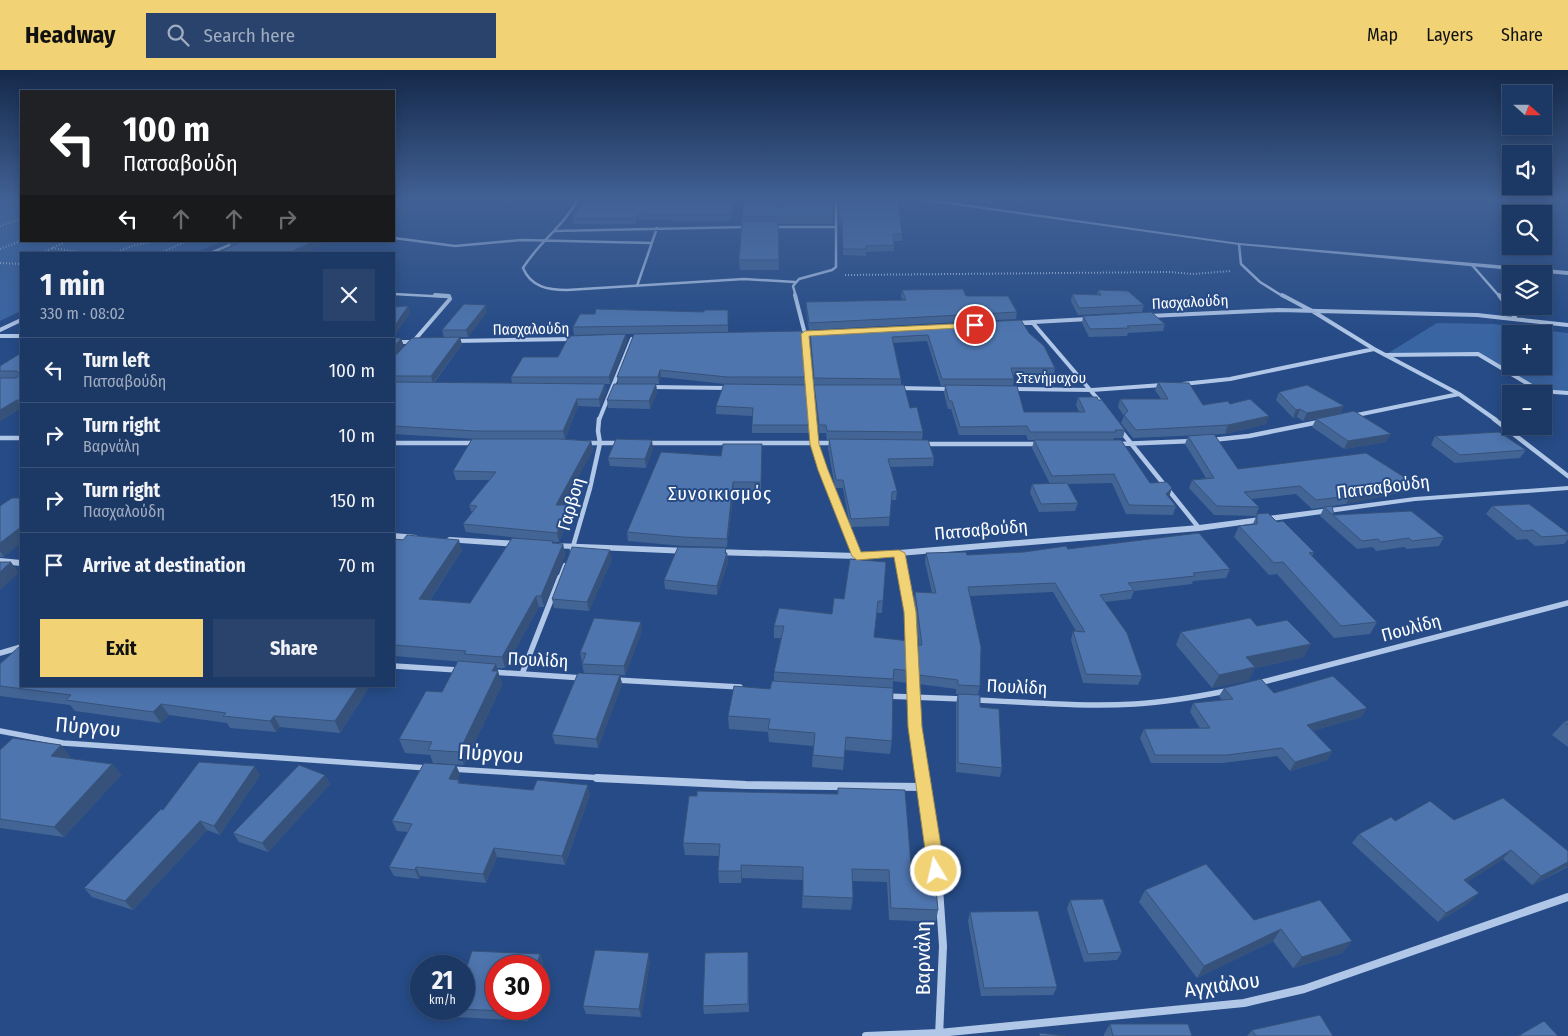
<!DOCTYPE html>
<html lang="en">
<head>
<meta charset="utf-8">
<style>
  body { margin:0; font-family:"Fira Sans Condensed",sans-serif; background:#29436d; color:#f1f3f6; height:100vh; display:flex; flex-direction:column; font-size:19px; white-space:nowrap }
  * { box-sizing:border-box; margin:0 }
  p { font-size:16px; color:#a0acbf }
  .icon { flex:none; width:28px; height:28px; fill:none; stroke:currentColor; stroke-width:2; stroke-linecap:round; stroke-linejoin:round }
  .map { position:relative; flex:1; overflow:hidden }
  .side { position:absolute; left:20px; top:182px; width:375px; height:435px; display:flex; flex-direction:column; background:#1c3864; border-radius:0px; box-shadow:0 2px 12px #0003,0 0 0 1px #3a5278 }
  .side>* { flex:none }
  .top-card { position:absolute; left:20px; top:20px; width:375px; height:152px; border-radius:0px; box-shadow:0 2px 12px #0003,0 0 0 1px #3a5278; background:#202124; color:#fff; overflow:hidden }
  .needle { width:32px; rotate:111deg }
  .tools { position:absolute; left:1502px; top:15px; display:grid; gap:10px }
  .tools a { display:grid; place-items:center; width:50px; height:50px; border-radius:0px; background:#1c3864; box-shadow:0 2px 12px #0003,0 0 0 1px #3a5278; font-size:25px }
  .speed { position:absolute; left:410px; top:885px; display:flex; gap:10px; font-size:25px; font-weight:700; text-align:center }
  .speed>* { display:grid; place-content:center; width:65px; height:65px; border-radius:50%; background:#1c3864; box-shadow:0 2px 12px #0003,0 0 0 1px #3a5278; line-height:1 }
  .speed small { font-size:12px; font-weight:400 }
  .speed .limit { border:8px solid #d22; background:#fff; color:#111 }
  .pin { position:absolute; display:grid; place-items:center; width:42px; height:42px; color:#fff; margin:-21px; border:2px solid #fff; border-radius:50%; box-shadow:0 1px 5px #0007 }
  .me { position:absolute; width:55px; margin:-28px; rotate:351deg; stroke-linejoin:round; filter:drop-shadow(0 0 4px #0008) }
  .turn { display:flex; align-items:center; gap:18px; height:105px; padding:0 20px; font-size:22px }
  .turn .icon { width:65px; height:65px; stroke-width:2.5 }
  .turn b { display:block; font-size:35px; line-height:42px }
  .lanes { display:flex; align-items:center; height:48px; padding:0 20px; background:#0003; justify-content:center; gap:25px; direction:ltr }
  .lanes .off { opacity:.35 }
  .round { display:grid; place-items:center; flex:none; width:52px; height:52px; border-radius:0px; background:#29436d }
  .headline { display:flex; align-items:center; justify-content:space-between; height:85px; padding:0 20px }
  h1 { font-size:30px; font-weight:700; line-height:38px }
  .cta { display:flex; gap:10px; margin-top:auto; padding:10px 20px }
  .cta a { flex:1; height:58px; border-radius:0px; background:#f1d376; color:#111; font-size:20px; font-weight:700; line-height:58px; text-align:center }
  .cta a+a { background:#29436d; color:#f1f3f6 }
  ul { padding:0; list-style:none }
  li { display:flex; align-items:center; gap:15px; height:65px; padding:0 20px; border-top:1px solid #3a5278 }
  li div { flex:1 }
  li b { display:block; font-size:19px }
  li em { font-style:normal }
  header { display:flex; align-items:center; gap:30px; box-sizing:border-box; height:70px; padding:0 25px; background:#f1d376; color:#111 }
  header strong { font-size:24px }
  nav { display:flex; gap:28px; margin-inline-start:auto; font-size:18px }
  .search { width:350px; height:45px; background:#29436d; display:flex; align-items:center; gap:12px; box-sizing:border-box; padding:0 18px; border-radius:0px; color:#a0acbf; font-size:19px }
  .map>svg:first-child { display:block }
</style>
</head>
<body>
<header>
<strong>Headway</strong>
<div class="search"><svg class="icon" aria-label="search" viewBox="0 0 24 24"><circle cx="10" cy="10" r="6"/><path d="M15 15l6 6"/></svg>Search here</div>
<nav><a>Map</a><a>Layers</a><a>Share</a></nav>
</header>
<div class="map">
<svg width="1568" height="966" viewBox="0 0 1568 966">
  <rect width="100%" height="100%" fill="#264b86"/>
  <!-- green -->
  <path fill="#3a65a3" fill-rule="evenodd" d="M0 129H21V171H224L192 184H21V241L0 251Z
    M1437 253 1493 254 1568 263V323H1545L1483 286 1385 285ZM1511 264H1544V296H1511Z"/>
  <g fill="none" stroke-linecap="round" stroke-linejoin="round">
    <!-- path -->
    <path stroke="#b1c7e8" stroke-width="2" stroke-dasharray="1 2" stroke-linecap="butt" d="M0 156 21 149
      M52 178 92 184
      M0 179 21 171
      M40 184 67 171
      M112 184 135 175 160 171
      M158 184 187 171
      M0 193 21 194
      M845 205 1170 202 1192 204 1231 201"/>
    <!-- minor-far4 -->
    <path stroke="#b1c7e8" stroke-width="2.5" d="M578 129C564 156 539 172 523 198 531 217 548 220 567 220L744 209 795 212
      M394 130 401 129
      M773 157H835
      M554 161 747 157
      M394 168 455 176 521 170 652 173
      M1239 174 1241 194 1260 212 1284 227
      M208 184 239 171
      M1472 195 1500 227
      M637 216 657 158
      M394 224 449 227
      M796 227 793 216 799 209 832 200 836 197V129"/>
    <!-- minor-far3 -->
    <path stroke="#b1c7e8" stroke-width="4" d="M795 225 805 264 813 350
      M1282 225 1314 242 1374 279 1459 324 1496 350
      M1499 225 1516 249
      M1149 246 1279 240 1477 245 1568 255
      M1032 252 1103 335
      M1016 253 1088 249
      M0 260 21 250
      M797 264 816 263
      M0 266H21
      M454 271 573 269
      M394 272H413
      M412 273 450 229 449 226 435 225
      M1385 285 1478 284 1540 321 1568 323
      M1183 314 1230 309 1374 279
      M651 317 727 318
      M801 318H820
      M898 318 950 319
      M1011 319 1092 320 1162 315
      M1352 346 1459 324
      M599 350 632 269"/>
    <!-- minor-far2 -->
    <path stroke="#b1c7e8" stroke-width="4.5" d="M813 349C817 397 839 441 857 486
      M1494 349 1568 406
      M1121 361 1199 458
      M0 368H21
      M1212 370 1249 366 1319 352
      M394 373H476
      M587 373H621
      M647 373H833
      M924 374H1038
      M1119 374 1193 371
      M572 480 590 418 600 373 598 361 599 349
      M899 483 904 508
      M560 508 565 495"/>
    <!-- minor-far1 -->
    <path stroke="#b1c7e8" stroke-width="5.5" d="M903 507 910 542 915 657 923 709
      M0 583 21 577
      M394 596 458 600
      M492 602 583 608
      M522 604 560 507
      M616 610 740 617
      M1259 613 1568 533
      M886 626 962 629
      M973 630C1027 632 1081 637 1135 634 1166 632 1196 627 1226 621
      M0 661 63 673 428 698
      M451 699 620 709"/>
    <!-- minor -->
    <path stroke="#b1c7e8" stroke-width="8" d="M597 708 746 715 923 717
      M923 708 939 818 943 876 939 966
      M866 966 939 963 1244 933 1304 919 1568 827"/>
    <!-- tertiary -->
    <path fill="#b1c7e8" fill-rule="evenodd" d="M912 129H927L1239 173 1568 201V205L1239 175Z
      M1568 416V420L1415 431 1199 461 899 486 857 489 714 485 710 482 714 479 857 483 899 480 1199 455 1415 427Z
      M394 463 416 465 420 468 416 471 394 469Z
      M449 467 518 471 522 474 518 477 446 472 445 470Z
      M554 473 688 478 692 481 688 484 551 478 550 476 551 474Z
      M0 488 21 490V496L0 494Z"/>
  </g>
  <!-- wall -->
  <path fill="#436596" d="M586 129H735L731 151 639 150 636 154H573L572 148Z
    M833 129V154H778L779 200H740L739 190 742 146 778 138Z
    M839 129 902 164V171H894V181L866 182V186L843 185 842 155H839Z
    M229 171 324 174 231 177Z
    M902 220 966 226 1017 242 1016 249 809 260 806 239V232L903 230 901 227Z
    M1098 220 1144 235 1142 242 1078 245 1071 231 1072 224 1097 225Z
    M728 240V262L574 265 573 257 595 244 704 242Z
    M487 242 468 267H444L442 260Z
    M1083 246 1165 254 1163 261 1128 263 1127 266 1089 267 1082 253Z
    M810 261 1029 263 1055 298 1054 304 1013 305 1014 309 1013 316 1024 342H1079L1076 335 1078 327 1098 330 1125 360 1123 368H1114L1113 370 1150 413 1169 427 1176 436 1173 445 1126 444 1112 413 1068 414 1078 433 1075 441 1039 442 1030 423 1032 414H1050L1032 378 1034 370H1028L1026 365H959L951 339H948L944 323 945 316H941L927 271 893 273 901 309V315L910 338 923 362 922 370 934 388 933 396 890 397 897 421 896 430H891L889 456 850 457 843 418H835L828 378 829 370H827L826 363H819L814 323V315Z
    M634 264 806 307V315L811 355V363H752V346L716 344V336L725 314 661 307 659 314H656L657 322 650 339 608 338 607 330 618 314 617 307Z
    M627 271 610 314H605L606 322 600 337 578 336 565 369 591 371 593 380 562 435H568L570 444 559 472H553V474H563L565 485 544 537H539L505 598H497L502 615 464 695 433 693 430 685 405 683 399 669 442 622 464 592 394 586V469L462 480 430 530 470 533 535 470 466 462 463 454 472 443 469 435 490 410H456L453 401 476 369 394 364V287L462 274 434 313H512L511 307 558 287Z
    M21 283V338L0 351V296Z
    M1158 312 1203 335 1230 334 1269 346 1266 354 1225 364 1133 368 1121 353 1124 346 1118 337 1120 329H1161L1155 320Z
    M1279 322 1344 336 1340 344 1303 351 1297 347 1293 348 1276 330Z
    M1316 349 1386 372 1344 379 1312 357Z
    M1188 366 1238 399 1407 421 1346 434 1312 439 1296 424 1251 429 1259 437 1256 446 1214 445 1189 418 1192 410 1206 408 1185 374Z
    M1435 366 1526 380 1520 388 1455 393 1431 375Z
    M762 374 761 420H734L727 477 683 476 628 471 627 462 721 386Z
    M653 378 646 398 610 396 608 388Z
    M0 436 4 487H0Z
    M1492 436 1568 463V469L1564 474 1535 476 1527 469 1517 470 1486 444Z
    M1324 437 1334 445 1444 467 1439 476 1407 479 1404 477 1376 481 1373 477 1357 479 1320 446Z
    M1257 444 1277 452 1314 482 1312 486 1377 552 1370 564 1334 568 1277 504 1269 505 1234 467 1239 456 1253 454Z
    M726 478V483H727L728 492 717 525 665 519 664 510Z
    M1068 479 1230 499 1226 508 1193 511 1192 514 1134 521 1131 529 1105 532 1142 606 1138 615 1083 613 1071 570 1073 561H1076L1053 522 970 526 980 616 978 625 956 624V619L918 614 917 584 918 575H919L914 531 915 522 932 523 925 492 926 483 967 485 1024 482Z
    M612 489 589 541 554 538 552 529Z
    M886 492 882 543H877L874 567 910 601 908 613 893 611 892 671 890 684 845 680 843 700 812 697 813 676 769 672 768 662 729 659 728 646 770 619 774 611V602L781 568H774V556L832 544Z
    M1257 556 1304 587 1255 598 1249 610 1212 618 1176 575 1181 562Z
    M642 561 625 605 584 603 582 594 583 592H582L580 583Z
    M0 594 370 616 340 663 280 657 276 662 230 658 227 653 169 645 161 653 75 641 70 635 0 626Z
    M620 605 622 614 598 678 555 674 552 665Z
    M1224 618 1274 623 1367 638 1361 647 1312 661 1332 681 1327 690 1290 701 1277 686 1223 693H1151L1140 668 1144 659 1200 658 1190 642 1193 633 1222 630 1219 626Z
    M958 624 980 637 1002 698 1000 707 956 702V634Z
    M1568 650V677L1552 665 1564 652Z
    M0 680 70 686 68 688 112 694 121 705 64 767 0 758Z
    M460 704 457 710H459L460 713 533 720 590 724 565 795 497 787 486 813 420 806 419 809 394 806 389 797 408 762 397 761 392 751Z
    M260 705 220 765 207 760 133 840 92 827 84 818 163 740Z
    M325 705 330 714 268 782 239 772 233 763Z
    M838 718 911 795 938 840 936 852 889 850 887 812 852 811 853 828 851 840 802 838 803 810 742 808 741 813H719L718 801 719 786 685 785 683 773 837 724Z
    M1454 750 1568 797 1532 815 1503 789 1467 812 1470 832 1438 852 1352 773 1359 764 1395 751Z
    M1145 820 1254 850 1352 871 1342 883 1293 898 1273 871 1197 908 1139 832Z
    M1070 830 1122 882 1117 890 1084 892 1067 839Z
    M970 842 1057 917 1053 925 981 926 968 851Z
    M748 882 749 942 704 944 703 936Z
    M540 884 543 892 539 908V896L496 939H531L528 951 457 947 453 939H464Z
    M650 891 641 947 586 944 583 936Z
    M1110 954 1192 966H1104V964Z
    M1252 960 1333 966H1247Z"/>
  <!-- shaded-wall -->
  <path fill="#37527a" d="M734 129H735L731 151V145Z
    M638 144 639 150 636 154V148Z
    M315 171H323L324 174 302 184H286Z
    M486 235 487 242 468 267 466 260Z
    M408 236 410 243 394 267V257Z
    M626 264 627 271 610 314 609 307Z
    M460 267 462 274 433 313 431 306Z
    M401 268 404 276 394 287V277Z
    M660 300 661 307 659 314 658 307Z
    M605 314 606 322 600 337 599 329Z
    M656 314 657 322 650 339 649 331Z
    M577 329 578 336 565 369 563 361Z
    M17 330 21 338 0 351V340Z
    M1344 336 1340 344 1303 351 1307 343Z
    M1300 339 1297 347 1293 348 1296 340Z
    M1269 346 1266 354 1225 364 1228 355Z
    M1391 364 1386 372 1344 379 1348 371Z
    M652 370 653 378 646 398 645 389Z
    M591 371 593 380 558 444 556 435Z
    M733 412 734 420 727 477V469Z
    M1412 412 1407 421 1346 434 1350 426Z
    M1172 418 1169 427 1163 432 1166 424Z
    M568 435 570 444 559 472 557 463Z
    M21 457V473L4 487 0 481V473Z
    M459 470 462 480 423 540 419 529Z
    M563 474 565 485 544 537 541 526Z
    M726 478V488L727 483 728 492 717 525V516Z
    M610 480 612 489 589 541 587 532Z
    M11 492 19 503 0 520V502Z
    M536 526 539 537 505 598 502 587Z
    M641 552 642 561 625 605 624 596Z
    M1311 574 1304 587 1255 598 1249 610 1212 618 1219 605 1246 587Z
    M496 594 502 615 464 695 459 682 492 601Z
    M620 605 622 614 598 678 596 669Z
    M358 616H370L340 663 335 651Z
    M161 634 169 645 161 653 153 642Z
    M1367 638 1361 647 1302 664 1307 655Z
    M274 646 280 657 276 662 270 651Z
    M61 675 70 686 60 696 51 686Z
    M1332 681 1327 690 1290 701 1295 692Z
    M112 694 121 705 64 767 54 757Z
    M456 695 460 704 453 719 449 709Z
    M255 696 260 705 220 765 214 756Z
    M325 705 330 714 268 782 262 773Z
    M588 715 590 724 565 795 562 786Z
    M200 751 207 760 133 840 125 831Z
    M494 778 497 787 486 813 483 804Z
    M1511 780 1503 789 1456 819 1464 810Z
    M1568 792V796L1532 815 1541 806Z
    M741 795 742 808 741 813Z
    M416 797 420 806 419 809 415 800Z
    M1479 823 1470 832 1438 852 1446 843Z
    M1281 859 1273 871 1197 908 1204 896Z
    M1352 871 1342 883 1293 898 1302 887Z
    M649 883 650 891 641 947 639 939Z
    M540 884 543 892 539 908V896H536Z
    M525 939H531L528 951 524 942Z"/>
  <!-- building -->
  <path fill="#4e75ae" stroke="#37527a" d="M586 129H734L731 145 638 144 636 148H572Z
    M743 129H777L778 138 780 129H833V146H742Z
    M839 129H898L902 164H893L894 175 866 176V179H843L842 149H839Z
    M742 151H778L779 190H739Z
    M229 171H315L286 184H215L239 173Z
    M963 219 966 226H1008L1017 242 809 253 806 232 906 230 902 220Z
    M1098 220 1128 221 1144 235 1079 238 1072 224 1101 225Z
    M464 234 486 235 466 260H442Z
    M408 236 394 257V237Z
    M596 239 704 242V240H728V255L573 257 580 244H595Z
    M1151 242 1165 254 1127 256 1129 258 1090 259 1083 246Z
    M1021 250 1029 263 1044 276 1055 298H1011L1014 309H942L928 265 892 267 901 309 814 308 810 261Z
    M802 261 806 307H727L660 300 658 307H617L634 264Z
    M626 264 609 307H511L523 287H558L569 266Z
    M460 267 431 306H394V287L412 268Z
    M394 268H401L394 277Z
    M21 283V330H17L0 340V308H16L20 305 17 301H0V296Z
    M394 312 605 314 599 329H577L563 361H475L394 356Z
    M1158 312 1189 313 1203 335 1228 331 1230 334 1250 329 1269 346 1228 355 1136 360 1124 345 1128 341 1120 329H1168Z
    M614 314H656L649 331 607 330Z
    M724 314 807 315 811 355H752L753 338 716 336Z
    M814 315H904L910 338 917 337 923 362 827 361 826 355H819Z
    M945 315 1017 316 1024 342H1085L1078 327H1097L1098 330H1102L1125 360H1115L1116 362H1030L1027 356 960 357 952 331H949Z
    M1307 315 1344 336 1307 343 1300 339 1296 340 1279 322Z
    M1354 341 1391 364 1348 371 1316 349Z
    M1499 362 1526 380 1460 385 1435 366Z
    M1214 364 1238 399 1366 383 1412 412 1350 426 1316 430 1300 416 1244 422 1259 437 1217 436 1192 410 1214 408 1188 366Z
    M472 369H560L591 371 556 435H568L557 463 463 454 477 436 469 435 496 402 453 401Z
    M616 369 652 370 645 389 608 388Z
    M829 369 928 370 934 388 888 389 897 421 892 422 890 447 851 449 843 410H836Z
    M1034 370H1121L1150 413 1167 412 1172 418 1166 424 1176 436 1129 435 1114 404 1052 406Z
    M723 374H762L761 412H733L727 469 682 467 627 462 661 382 721 386Z
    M1067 413 1078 433 1041 434 1032 414Z
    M12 428H21V457L0 473V436Z
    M1529 434 1568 463V465L1542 467 1533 460 1523 461 1492 436Z
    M1332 436 1334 445 1411 441 1444 467 1412 471 1409 468 1381 472 1378 469 1362 471 1324 437Z
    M1268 443 1277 452 1283 451 1314 482 1309 483 1377 552 1341 556 1283 492 1274 493 1239 456 1257 454V444Z
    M1199 463 1230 499 1193 503 1195 506 1128 513 1134 520 1100 525 1127 563 1142 606 1086 604 1073 561 1085 562 1055 513 968 517 981 577 980 616 958 615V610L919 605 918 575H922L915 522 936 523 926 483 966 482 967 485 1024 482 1066 476 1068 479Z
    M407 465 459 470 419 529 470 533 512 468 553 471 552 473 563 474 541 526H536L502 587 464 584 466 581 394 575V469L403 470Z
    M572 477 610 480 587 532 552 529Z
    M678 477 726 478 725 483H727L717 516 664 510Z
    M850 489 886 492 883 531H878L874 567 909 571 910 601 894 599 893 609 774 602 784 556H774L779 538 832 544 834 528 844 529Z
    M0 492H11L0 502Z
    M594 548 641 552 624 596 582 594 586 583H580Z
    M1250 548 1257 556 1287 550 1311 574 1246 587 1255 597 1219 605 1181 562Z
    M21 575V616H358L335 651 274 646 270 651 223 646 226 643 161 634 153 642 66 630 71 625 0 616V594Z
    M458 591 496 594 492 601H498L459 682 428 680 432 672 399 669 426 621 442 622Z
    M578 603 620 605 596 669 552 665Z
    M1333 606 1367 638 1307 655 1332 681 1295 692 1282 678 1227 685H1155L1144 659 1210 658 1193 633 1233 629 1224 618 1261 609 1274 623Z
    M772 611 893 618 892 671 846 667 844 688 813 685 815 663 768 659 770 649 728 646 734 616 770 619Z
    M958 624 980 625V637L999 639 1002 698 958 693Z
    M1568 650V655L1564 652Z
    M13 668 61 675 51 686 112 694 54 757 0 749V680Z
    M199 692 255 696 214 756 200 751 125 831 84 818 161 739 163 740Z
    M424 693 456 695 449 709 459 710 458 713 533 720 537 710 588 715 562 786 494 778 483 804 416 797 415 800 389 797 412 754 392 751Z
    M299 695 325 705 262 773 233 763Z
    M838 718 905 720 911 795 934 797 938 840 891 838 889 800 852 799 853 828 803 826V797L741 795V801H718L720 774 683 773 689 726H697V721L838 724Z
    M1503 728 1568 781V792L1541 806 1511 780 1464 810 1479 823 1446 843 1359 764 1391 747 1395 751 1430 731 1454 750Z
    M1206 794 1254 850 1320 830 1352 871 1302 887 1281 859 1204 896 1145 820Z
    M1103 829 1122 882 1088 884 1070 830Z
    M1038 841 1057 917 984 918 970 842Z
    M595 880 649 883 639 939 583 936Z
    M472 881 540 884 536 896H496V939H525L524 942 460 939H464V906Z
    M748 882V934L703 936 705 883Z
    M1320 945 1333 966H1256L1252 960Z
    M1544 951 1558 966H1518Z
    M1110 954H1188L1192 966H1113Z
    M1039 963 1066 966H1040Z"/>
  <!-- sky -->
  <linearGradient id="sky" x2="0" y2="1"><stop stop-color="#15294a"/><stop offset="0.49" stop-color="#416195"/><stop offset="1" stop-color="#416195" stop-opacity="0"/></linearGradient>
  <rect width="1568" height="265" fill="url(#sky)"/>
  <!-- route -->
  <path fill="#f1d376" stroke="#9d894d" d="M975 253 979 255 978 257 809 266 819 374 828 400 861 482 899 480 905 483 916 542 922 657 945 801 942 807 936 809 931 807 928 801 908 657 904 542 894 487 857 490 852 486 818 400 810 374 801 264 805 261Z"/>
  <g text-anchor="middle" stroke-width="4" stroke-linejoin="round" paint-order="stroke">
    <!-- far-street labels -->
    <g font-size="15" fill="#fff" stroke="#264b86">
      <text transform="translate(1190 232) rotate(-3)" y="5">Πασχαλούδη</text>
      <text transform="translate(531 259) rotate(-1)" y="5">Πασχαλούδη</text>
      <text x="1051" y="313">Στενήμαχου</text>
    </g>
    <!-- street labels -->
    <g font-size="18" fill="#fff" stroke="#264b86">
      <text transform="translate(1383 417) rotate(-7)" y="6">Πατσαβούδη</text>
      <text transform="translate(571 434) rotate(-74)" y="6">Γαρβοη</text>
      <text transform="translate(981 460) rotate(-5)" y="6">Πατσαβούδη</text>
      <text transform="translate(1411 558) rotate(-15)" y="6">Πουλίδη</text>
      <text transform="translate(538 590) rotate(3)" y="6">Πουλίδη</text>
      <text transform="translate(1017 617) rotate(3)" y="6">Πουλίδη</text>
    </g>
    <!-- neighbourhood labels -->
    <g font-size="19" letter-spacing="1" fill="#fff" stroke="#264b86">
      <text x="720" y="430">Συνοικισμός</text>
    </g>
    <!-- near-street labels -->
    <g font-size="21" fill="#fff" stroke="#264b86">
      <text transform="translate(88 657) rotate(5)" y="7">Πύργου</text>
      <text transform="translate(491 684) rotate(4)" y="7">Πύργου</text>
      <text transform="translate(923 888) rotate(-90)" y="7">Βαρνάλη</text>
      <text transform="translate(1222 915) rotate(-8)" y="7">Αγχιάλου</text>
    </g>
  </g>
</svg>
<div class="tools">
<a><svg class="needle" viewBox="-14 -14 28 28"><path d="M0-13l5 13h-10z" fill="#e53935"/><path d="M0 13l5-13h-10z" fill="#a0acbf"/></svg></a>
<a><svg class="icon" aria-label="sound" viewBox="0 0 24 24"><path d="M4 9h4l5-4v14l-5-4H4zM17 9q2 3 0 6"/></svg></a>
<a><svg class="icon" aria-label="search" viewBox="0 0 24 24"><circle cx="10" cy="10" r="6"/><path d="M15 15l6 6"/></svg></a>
<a><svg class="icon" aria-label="layers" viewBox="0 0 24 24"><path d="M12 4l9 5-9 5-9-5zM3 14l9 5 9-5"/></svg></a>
<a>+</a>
<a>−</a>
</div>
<div class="speed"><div>21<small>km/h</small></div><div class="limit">30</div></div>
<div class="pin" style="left:975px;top:255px;background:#d93025"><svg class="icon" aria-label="arrive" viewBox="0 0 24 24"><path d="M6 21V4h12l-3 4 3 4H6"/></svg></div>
<svg class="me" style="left:936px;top:801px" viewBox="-20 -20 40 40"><circle r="17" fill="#f1d376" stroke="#fff" stroke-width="3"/><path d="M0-11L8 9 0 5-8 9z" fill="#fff"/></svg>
<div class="top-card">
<div class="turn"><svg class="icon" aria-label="left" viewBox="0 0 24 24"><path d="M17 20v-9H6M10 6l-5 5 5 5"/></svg><div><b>100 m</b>Πατσαβούδη</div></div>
<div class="lanes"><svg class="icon" aria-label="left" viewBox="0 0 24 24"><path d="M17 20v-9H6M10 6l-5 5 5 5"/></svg><svg class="icon off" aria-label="ahead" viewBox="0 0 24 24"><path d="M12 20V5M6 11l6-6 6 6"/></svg><svg class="icon off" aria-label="ahead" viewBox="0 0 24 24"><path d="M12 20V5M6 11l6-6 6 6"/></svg><svg class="icon off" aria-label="right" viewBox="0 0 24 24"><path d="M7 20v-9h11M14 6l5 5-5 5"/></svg></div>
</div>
<section class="side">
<div class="headline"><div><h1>1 min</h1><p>330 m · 08:02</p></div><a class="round"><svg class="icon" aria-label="close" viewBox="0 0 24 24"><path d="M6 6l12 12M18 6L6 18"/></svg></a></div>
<ul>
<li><svg class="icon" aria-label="left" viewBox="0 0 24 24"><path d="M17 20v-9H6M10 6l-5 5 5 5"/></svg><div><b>Turn left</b><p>Πατσαβούδη</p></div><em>100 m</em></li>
<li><svg class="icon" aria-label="right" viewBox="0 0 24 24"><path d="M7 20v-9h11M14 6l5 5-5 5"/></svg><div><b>Turn right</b><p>Βαρνάλη</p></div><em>10 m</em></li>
<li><svg class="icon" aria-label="right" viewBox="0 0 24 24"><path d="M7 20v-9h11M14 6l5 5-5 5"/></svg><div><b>Turn right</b><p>Πασχαλούδη</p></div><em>150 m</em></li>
<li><svg class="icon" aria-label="arrive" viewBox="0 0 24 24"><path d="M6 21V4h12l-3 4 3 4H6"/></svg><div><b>Arrive at destination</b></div><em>70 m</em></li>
</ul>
<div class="cta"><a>Exit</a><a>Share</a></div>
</section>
</div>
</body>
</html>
